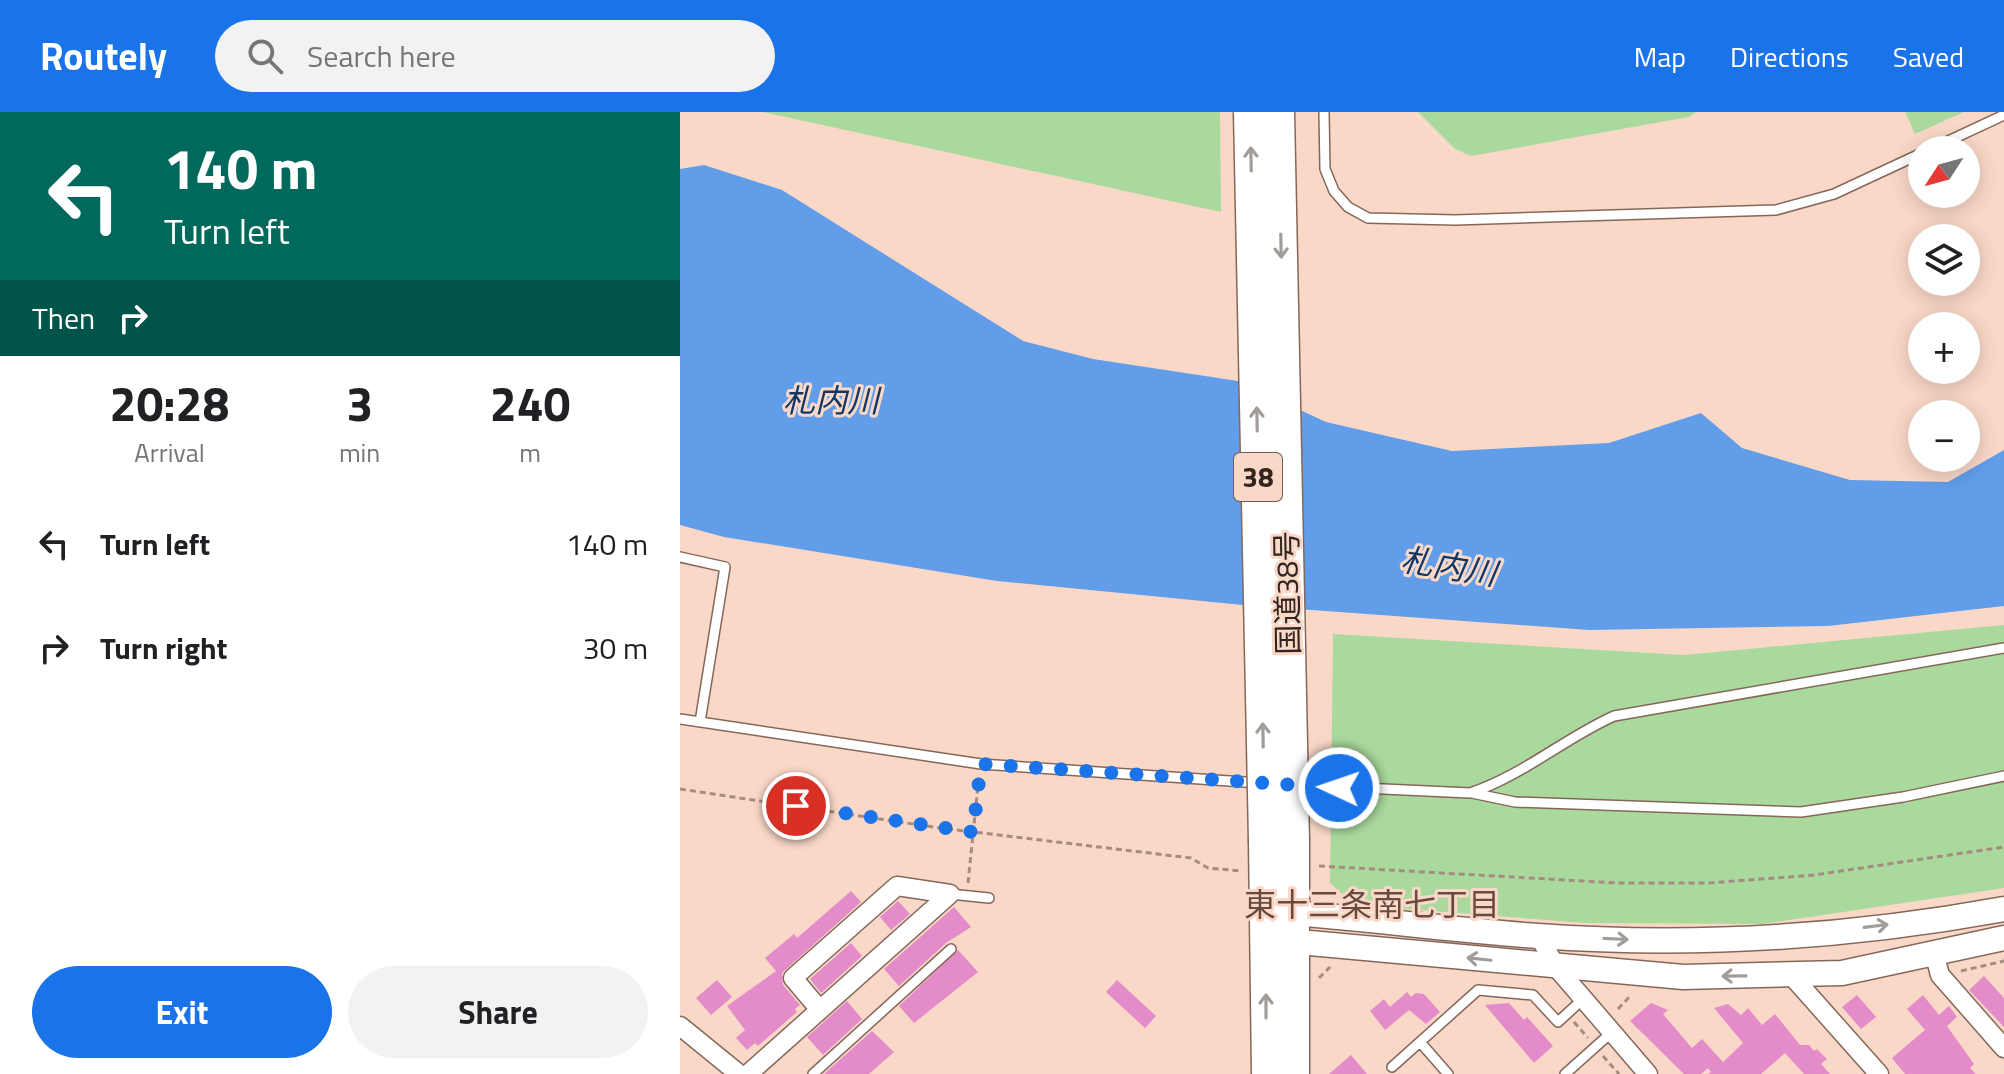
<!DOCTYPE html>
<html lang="en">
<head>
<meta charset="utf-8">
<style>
  body { margin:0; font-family:"Titillium Web","Noto Sans JP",sans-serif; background:#f2f2f2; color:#202124; height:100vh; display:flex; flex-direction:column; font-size:30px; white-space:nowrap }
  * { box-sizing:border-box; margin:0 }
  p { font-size:26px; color:#757577 }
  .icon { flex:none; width:44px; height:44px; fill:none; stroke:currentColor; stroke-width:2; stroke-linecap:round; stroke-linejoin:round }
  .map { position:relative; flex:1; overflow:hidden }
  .sheet { display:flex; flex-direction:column; background:#fff; width:680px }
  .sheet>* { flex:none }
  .hud { background:#00695c; color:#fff; overflow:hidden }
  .needle { width:52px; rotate:234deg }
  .controls { position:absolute; left:1228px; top:24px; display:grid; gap:16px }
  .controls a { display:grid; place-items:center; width:72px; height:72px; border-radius:50%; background:#fff; box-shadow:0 4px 20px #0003; font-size:40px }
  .pin { position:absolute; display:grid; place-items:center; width:68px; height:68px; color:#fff; margin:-34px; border:4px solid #fff; border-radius:50%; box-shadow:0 2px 8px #0007 }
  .me { position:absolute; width:88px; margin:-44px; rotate:273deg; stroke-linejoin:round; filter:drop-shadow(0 0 6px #0008) }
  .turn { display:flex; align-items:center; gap:28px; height:168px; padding:0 32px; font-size:36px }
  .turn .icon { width:104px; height:104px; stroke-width:2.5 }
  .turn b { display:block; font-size:56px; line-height:68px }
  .then { display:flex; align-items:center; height:76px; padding:0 32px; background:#0003; gap:16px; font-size:30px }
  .eta { display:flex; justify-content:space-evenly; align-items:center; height:136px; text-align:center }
  .eta b { font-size:48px; font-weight:700; line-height:56px }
  .primary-button { display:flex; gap:16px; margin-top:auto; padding:16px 32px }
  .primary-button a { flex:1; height:92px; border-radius:48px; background:#1a73e8; color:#fff; font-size:32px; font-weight:700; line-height:92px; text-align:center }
  .primary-button a+a { background:#f2f2f2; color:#202124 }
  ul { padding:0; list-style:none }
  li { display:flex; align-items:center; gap:24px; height:104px; padding:0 32px }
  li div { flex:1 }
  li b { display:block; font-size:30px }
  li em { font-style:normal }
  header { display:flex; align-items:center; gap:48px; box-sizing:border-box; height:112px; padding:0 40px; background:#1a73e8; color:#fff }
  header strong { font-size:38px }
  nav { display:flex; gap:44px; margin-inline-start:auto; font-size:28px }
  .search { width:560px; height:72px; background:#f2f2f2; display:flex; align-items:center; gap:20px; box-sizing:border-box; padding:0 28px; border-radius:44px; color:#757577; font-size:30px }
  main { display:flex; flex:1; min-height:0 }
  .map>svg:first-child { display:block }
</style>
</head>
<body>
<header>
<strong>Routely</strong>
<div class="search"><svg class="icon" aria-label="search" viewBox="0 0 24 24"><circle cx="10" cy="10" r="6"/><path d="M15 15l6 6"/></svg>Search here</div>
<nav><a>Map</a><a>Directions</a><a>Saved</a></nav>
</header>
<main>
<section class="sheet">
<div class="hud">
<div class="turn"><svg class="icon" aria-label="left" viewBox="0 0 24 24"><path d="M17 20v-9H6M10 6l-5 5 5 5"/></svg><div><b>140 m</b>Turn left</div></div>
<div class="then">Then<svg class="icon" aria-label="right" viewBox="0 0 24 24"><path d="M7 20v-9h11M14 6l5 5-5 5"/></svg></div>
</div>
<div class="eta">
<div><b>20:28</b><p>Arrival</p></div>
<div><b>3</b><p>min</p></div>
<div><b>240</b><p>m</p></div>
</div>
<ul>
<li><svg class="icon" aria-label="left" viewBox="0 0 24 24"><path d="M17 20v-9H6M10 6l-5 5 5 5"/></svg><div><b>Turn left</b></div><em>140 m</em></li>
<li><svg class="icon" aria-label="right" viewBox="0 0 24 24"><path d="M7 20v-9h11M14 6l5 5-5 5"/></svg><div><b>Turn right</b></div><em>30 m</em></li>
</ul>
<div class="primary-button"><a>Exit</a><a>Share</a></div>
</section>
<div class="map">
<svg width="1324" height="962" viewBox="0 0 1324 962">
  <rect width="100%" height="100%" fill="#fad8c8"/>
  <!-- green -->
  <path fill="#aad99d" d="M83 0H540L541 100Z
    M738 0H1016L1009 5 791 44 775 37Z
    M1225 0H1284L1235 22Z
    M1324 513V776L1083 812 906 811 674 793 650 771 653 522 1004 543Z"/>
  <!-- water -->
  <path fill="#629dea" d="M24 53 102 78 343 229 413 247 558 269 646 310 772 339 929 331 1021 301 1062 336 1170 368 1268 370 1324 338V494L1148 514 909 518 563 493 317 469 44 425 0 413V57Z"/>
  <!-- building -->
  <path fill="#e48cc9" d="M171 779 181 790 102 861 103 873 120 893 115 897 117 900 78 934 75 931 67 938 56 926 65 918 47 894 96 859 85 846 114 822 117 826Z
    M218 789 230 802 211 818 200 805Z
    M274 795 291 815 266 831 219 874 204 857Z
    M171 831 182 844 141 881 130 867Z
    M278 838 298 860 234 911 219 894Z
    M1304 864 1324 886V915L1289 878Z
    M37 868 52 885 31 903 16 886Z
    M437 868 476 904 465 916 426 880Z
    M727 880 731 885 736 881 744 882 760 900 746 912 729 898 705 918 690 899 704 887 710 895Z
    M1177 883 1196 905 1181 917 1162 895Z
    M1243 883 1259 903 1269 894 1277 905 1267 914 1294 952 1290 956 1296 962H1225L1212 946 1245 918 1227 897Z
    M167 889 182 907 143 943 127 925Z
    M829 891 844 908 847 905 873 934 854 951 805 893Z
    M971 891 988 898 983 902 1012 936 1022 927 1043 950 1063 931 1034 896 1048 892 1061 903 1068 896 1082 913 1095 902 1120 933H1129L1134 939 1137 937 1147 947 1141 952 1150 962H1124L1105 941 1081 962H1028L1031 960 1028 956 1021 962H1004L950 909Z
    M192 919 214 940 189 962H144Z
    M671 943 687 962H649Z"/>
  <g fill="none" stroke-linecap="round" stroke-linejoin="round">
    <defs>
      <path id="lane" d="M644 0 645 57 654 79 668 95 688 106 775 108 1096 98 1154 82 1242 41
        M1249 38 1324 3
        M0 445 45 455 20 610
        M0 607 301 652 579 671
        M617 673 790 681C842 664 885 626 934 604L1324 536
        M792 681 835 690 1121 700 1223 685 1324 664
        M270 782 309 786
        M740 930 768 962
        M712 955 798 878 853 883 878 910 903 887
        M133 962 271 837
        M885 962 932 920"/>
      <path id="street" d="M859 824 876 855 968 962
        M1254 841 1260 863 1324 936
        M1111 863 1199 962
        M0 914 59 962
        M68 962 270 782 217 774 113 866 140 898"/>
      <path id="secondary" d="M598 800C685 806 771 818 858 824 1013 835 1171 825 1324 797
        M597 828 1003 865 1162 861 1324 826"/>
      <path id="highway" d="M585 729 588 962
        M613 729V962"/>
    </defs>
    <!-- lane casing -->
    <use href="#lane" stroke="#856759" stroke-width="12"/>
    <!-- street casing -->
    <use href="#street" stroke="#856759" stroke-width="21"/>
    <!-- secondary casing -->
    <use href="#secondary" stroke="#856759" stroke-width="27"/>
    <!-- highway casing -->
    <use href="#highway" stroke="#856759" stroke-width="35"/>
    <!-- path -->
    <path stroke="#a58c80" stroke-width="3" stroke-dasharray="6 4" stroke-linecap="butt" d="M0 677 260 716 511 746 528 756 561 759
      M639 754 938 771H1027L1134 763 1324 735
      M288 771 299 664
      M1281 859 1324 849
      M639 866 650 855
      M938 897 951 883
      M894 910 908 926
      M923 944 939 962"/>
    <!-- lane -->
    <use href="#lane" stroke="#fff" stroke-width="9"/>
    <!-- street -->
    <use href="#street" stroke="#fff" stroke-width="18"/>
    <!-- secondary -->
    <use href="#secondary" stroke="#fff" stroke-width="24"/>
    <!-- highway -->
    <use href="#highway" stroke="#fff" stroke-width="32"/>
    <defs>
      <path id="highway-bridge" d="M570 0 585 729
        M598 0 613 729"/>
    </defs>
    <!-- highway-bridge casing -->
    <use href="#highway-bridge" stroke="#856759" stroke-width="35" stroke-linecap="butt"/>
    <!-- highway-bridge -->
    <use href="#highway-bridge" stroke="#fff" stroke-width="32"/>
  </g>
  <!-- one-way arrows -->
  <defs><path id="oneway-shaft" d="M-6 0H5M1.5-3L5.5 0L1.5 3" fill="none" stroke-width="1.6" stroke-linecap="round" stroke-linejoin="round" transform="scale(2)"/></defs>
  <g stroke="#a39d9a">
    <use href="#oneway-shaft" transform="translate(571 47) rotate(-91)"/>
    <use href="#oneway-shaft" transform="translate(601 134) rotate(89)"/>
    <use href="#oneway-shaft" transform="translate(577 307) rotate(-91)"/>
    <use href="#oneway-shaft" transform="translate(583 623) rotate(-91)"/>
    <use href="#oneway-shaft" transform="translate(1196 814) rotate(-7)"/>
    <use href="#oneway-shaft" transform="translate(936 827) rotate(3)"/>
    <use href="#oneway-shaft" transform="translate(799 847) rotate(-174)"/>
    <use href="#oneway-shaft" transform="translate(1054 864) rotate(179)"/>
    <use href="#oneway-shaft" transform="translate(586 894) rotate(-90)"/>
  </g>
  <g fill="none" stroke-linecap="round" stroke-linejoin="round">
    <!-- route -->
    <path stroke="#1a73e8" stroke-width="14" stroke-dasharray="0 25.2" d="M116 694 293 720 301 652 659 676"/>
  </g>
  <g text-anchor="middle" stroke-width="6" stroke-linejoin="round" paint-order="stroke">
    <!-- shield labels -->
    <rect fill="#fad8c8" stroke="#6e5b52" stroke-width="2" x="554" y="341" width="48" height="48" rx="6"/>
    <g font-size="28" font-weight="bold" fill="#32251f">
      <text x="578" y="375">38</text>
    </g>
    <!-- street labels -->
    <g font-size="30" fill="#32251f" stroke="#fad8c8">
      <text transform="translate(608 481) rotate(-91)" y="10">国道38号</text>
    </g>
    <!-- water labels -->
    <g font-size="32" font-style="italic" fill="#0f3768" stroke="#fad8c8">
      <text x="151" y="300">札内川</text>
      <text transform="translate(769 455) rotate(9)" y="11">札内川</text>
    </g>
    <!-- neighbourhood labels -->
    <g font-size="32" fill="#684b3e" stroke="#fad8c8">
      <text x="692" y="804">東十三条南七丁目</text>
    </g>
  </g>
</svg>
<div class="controls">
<a><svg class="needle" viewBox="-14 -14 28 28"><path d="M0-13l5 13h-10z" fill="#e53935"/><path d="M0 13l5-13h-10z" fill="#757577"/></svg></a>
<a><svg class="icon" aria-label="layers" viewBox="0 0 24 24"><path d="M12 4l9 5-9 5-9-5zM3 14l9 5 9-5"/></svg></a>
<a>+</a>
<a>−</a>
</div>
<div class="pin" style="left:116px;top:694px;background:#d93025"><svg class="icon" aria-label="arrive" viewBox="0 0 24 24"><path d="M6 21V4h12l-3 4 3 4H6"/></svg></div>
<svg class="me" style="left:659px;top:676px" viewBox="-20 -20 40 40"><circle r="17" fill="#1a73e8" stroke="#fff" stroke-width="3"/><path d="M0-11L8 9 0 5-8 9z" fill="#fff"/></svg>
</div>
</main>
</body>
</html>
